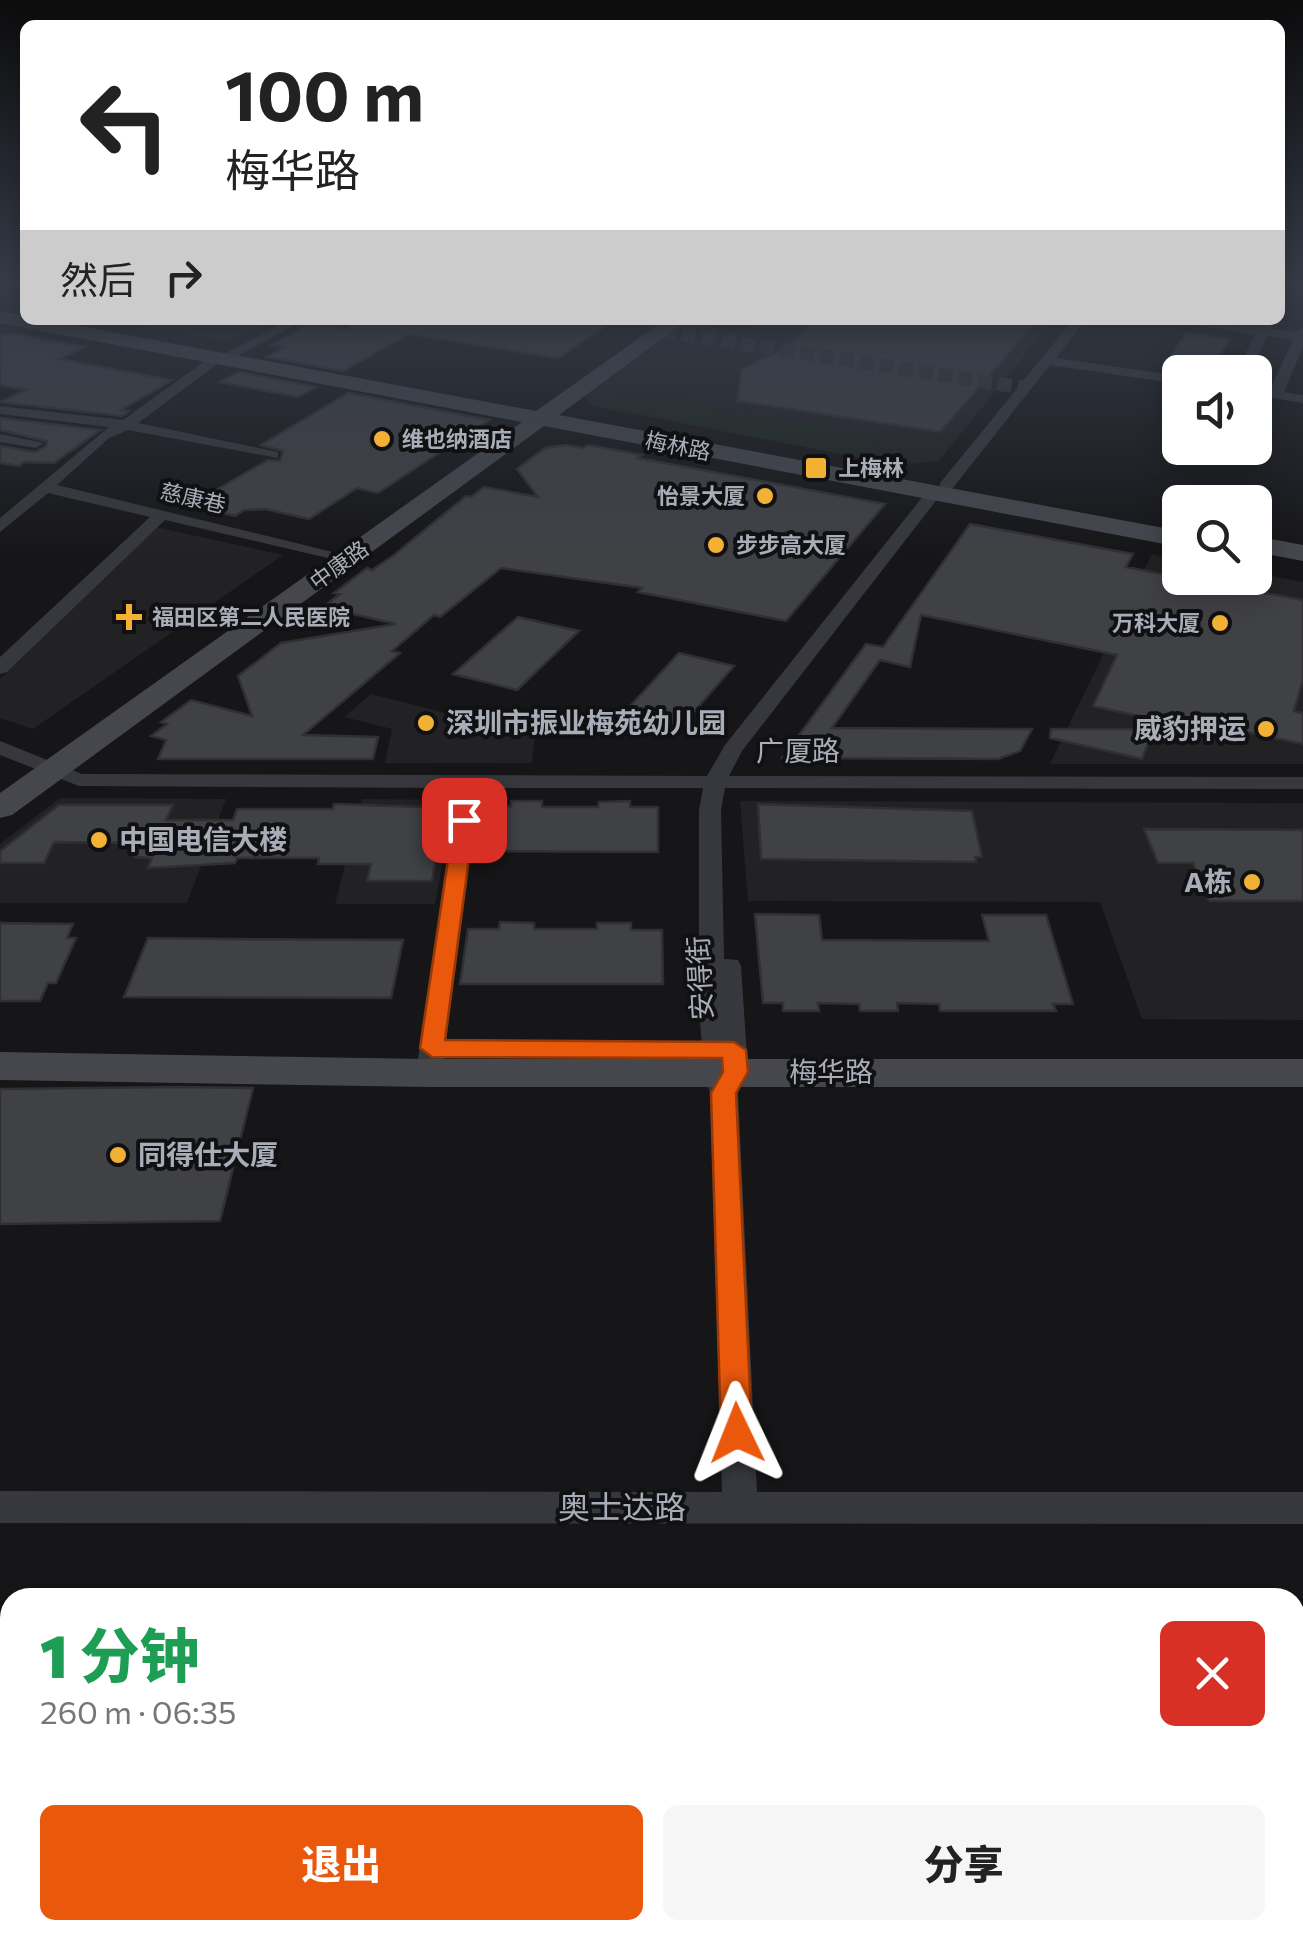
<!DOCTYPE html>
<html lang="zh">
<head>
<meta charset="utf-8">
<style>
  body { margin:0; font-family:Commissioner,"Noto Sans SC",sans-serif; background:#f6f6f6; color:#222; height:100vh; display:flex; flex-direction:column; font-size:38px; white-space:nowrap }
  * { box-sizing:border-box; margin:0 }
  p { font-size:32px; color:#767676 }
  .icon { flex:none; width:55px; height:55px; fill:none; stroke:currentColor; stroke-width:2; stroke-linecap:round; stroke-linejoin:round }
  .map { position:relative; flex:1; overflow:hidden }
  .drawer { position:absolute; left:0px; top:1588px; width:1305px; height:352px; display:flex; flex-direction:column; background:#fff; border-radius:30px 30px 0 0; box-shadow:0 5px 25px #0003 }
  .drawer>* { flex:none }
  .top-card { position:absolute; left:20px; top:20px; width:1265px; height:305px; border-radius:15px; box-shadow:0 5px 25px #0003; background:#fff; color:#222; overflow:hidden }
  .buttons { position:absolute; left:1162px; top:355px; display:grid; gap:20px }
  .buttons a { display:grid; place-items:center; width:110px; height:110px; border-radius:15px; background:#fff; box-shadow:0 5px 25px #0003; font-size:50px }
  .pin { position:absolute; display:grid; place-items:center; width:85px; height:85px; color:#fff; margin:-42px; border-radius:20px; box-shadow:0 5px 15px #0006 }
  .me { position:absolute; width:110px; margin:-55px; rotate:358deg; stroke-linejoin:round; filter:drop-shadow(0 0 8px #0008) }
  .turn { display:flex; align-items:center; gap:35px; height:210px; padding:0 40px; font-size:45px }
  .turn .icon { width:130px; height:130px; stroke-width:2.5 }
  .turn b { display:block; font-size:70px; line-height:85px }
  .then { display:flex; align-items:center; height:95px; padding:0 40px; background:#0003; gap:20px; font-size:38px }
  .round { display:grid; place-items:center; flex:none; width:105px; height:105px; border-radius:15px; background:#f6f6f6 }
  .summary { display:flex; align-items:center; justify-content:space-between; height:170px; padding:0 40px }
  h1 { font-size:60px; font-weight:800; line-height:75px; color:#1e9e55 }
  .cta { display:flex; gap:20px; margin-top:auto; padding:20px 40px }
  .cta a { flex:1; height:115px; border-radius:15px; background:#ea580c; color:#fff; font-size:40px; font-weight:800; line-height:115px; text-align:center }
  .cta a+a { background:#f6f6f6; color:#222 }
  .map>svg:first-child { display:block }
</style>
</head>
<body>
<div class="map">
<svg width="1303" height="1939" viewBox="0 0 1303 1939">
  <rect width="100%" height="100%" fill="#161618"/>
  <!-- built -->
  <path fill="#222225" d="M764 320H1053L939 461 897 465 593 406 586 399 585 393 679 322 748 333Z
    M155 527 283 555 33 729 0 718V679Z
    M1152 554 1180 560V578H1255V573L1303 582V764H1050Z
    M371 694 535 736 532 763H385L392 729 344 717Z
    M60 798 226 799 187 903H0V844Z
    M362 799 454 800 435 904H335Z
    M740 801 1303 803V1020L1142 1019 1100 902 748 901Z"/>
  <!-- green -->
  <path fill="#1e261f" d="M107 320H274L230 342Z
    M636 392H670L701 399V406L880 437 867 452 903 458 897 465 588 403Z"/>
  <!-- building -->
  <path fill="#404145" stroke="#303034" stroke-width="2.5" d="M345 320H615L558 358 409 334 343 371 267 357 285 347 271 345 310 324 353 331Z
    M813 320H1038L940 432 737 401 741 369 790 346Z
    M10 333 85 347 59 359 172 380 121 410 129 411 122 416 0 402 26 390 0 385V337Z
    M1186 333 1230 339 1210 371 1165 364Z
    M239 372 316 387 298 397 220 382Z
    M348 393 489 420 378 493 357 488 309 519 265 509 244 510 235 516 190 505 268 460 280 461 283 451 261 445Z
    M0 418 100 430 54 463 24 462 19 466 0 463V446L35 452 46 446 47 441 0 430Z
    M566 445 583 448 588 445 642 455 638 458 885 504 786 621 638 592 642 588 501 568 440 617 434 615 392 651 400 653 303 735 378 737 373 759H158L166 740 151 736 167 724 161 722 191 700 252 716 238 676 281 643 396 624 323 607 340 594 334 593 367 568 372 570 394 555 466 496 471 497 484 487 538 497 517 469 545 448Z
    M970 524 1133 554 1126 567 1303 600V680L1294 711 1303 713V744L1160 714 1157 720 1093 706 1117 655 921 615 910 667 880 660 832 728 1032 729 1020 751 998 759 782 758 866 644 883 647Z
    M518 617 579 631 517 690 453 674Z
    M679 653 734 666 678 730 621 716Z
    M1051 729H1154L1142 759 1050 738Z
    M511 801H542V807H598L599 802 630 801V807H658V852L475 851 480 808 511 806Z
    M334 804 450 808 444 851H437L432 881H367L371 864H318L319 858H237L235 863 148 868 152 858 135 857 141 843 54 842 44 863H0V851L59 805H173L166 820H233L237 809H333Z
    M758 804 972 811 982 857H975L976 862 761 859Z
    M1144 829 1303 830V901H1209L1193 863H1158Z
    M755 914 819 915 822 940 989 941 982 915H1046L1073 1004H1053L1056 1011H940L939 1004 897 1003 898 1011H860L859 1004 818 1003 819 1011H783V1003H763Z
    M500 922 534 923V929H597V923H631V930H662L663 984H460L468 929H499Z
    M0 923 73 924 67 938H76L56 983H48L40 1001H0Z
    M148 938 227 939 403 940 391 998 124 997Z
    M178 1087 253 1088 220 1221 0 1224V1089Z"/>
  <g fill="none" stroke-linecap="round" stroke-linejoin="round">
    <!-- minor-tunnel -->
    <path stroke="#333438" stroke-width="14" stroke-dasharray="14 6" stroke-linecap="butt" d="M662 331 1025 388"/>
    <!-- minor -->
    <path fill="#37383d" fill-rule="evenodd" d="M1282 285H1294L1280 304Z
      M288 320H304L238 356 226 353Z
      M1073 320H1086L1056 358 1180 376V384L1050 365 952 489H940V483Z
      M1169 320 1259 327 1263 320H1275L1271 329 1296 332 1303 328V347L1284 392 1303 395V403L1255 395V387L1270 389 1293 340 1267 336 1250 372H1236L1255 335Z
      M212 356 224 359 138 423 278 452V458L128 430 109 438 57 485 341 554 332 559 165 520 7 672 0 674V657L150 517 48 493 0 532V518L109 427 0 414V406L123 420Z
      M0 434 44 443 36 448 0 442Z
      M928 490 942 493 742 751 729 776 1303 777V789L725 788 721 810 724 959 738 960 741 966 748 1072 738 1093 757 1492H1303V1524L0 1523V1491L722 1492 710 1093 704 1072 699 1008V810L703 788H479L442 1073 439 1080H419L416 1073 457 788 79 786 0 755V741L82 774 707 776 725 745Z"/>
    <!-- secondary -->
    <path fill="#45474d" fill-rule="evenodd" d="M0 311 25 316V320H47L536 411 665 320H687L559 415 1180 531V547L544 426 12 815 0 818V793L522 422 0 323Z
      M1255 536 1303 545V561L1255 552Z
      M0 1052 429 1059H1303V1087H429L0 1080Z"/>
  </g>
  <!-- sky -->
  <linearGradient id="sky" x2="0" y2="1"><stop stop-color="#0c0c0d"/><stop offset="0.51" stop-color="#363c48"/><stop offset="1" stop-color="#363c48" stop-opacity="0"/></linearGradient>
  <rect width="1303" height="556" fill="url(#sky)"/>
  <!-- route -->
  <path fill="#ea580c" stroke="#983908" stroke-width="2.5" d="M464 814 474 820 445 1040 734 1042 746 1050 748 1072 736 1093 752 1433 748 1442 737 1446 726 1442 721 1433 711 1093 723 1072 722 1058 432 1057 420 1048 454 820Z"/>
  <!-- markers -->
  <g fill="#f2b134" stroke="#111113" stroke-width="4">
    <circle cx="382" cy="439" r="10"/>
    <rect x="804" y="456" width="24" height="24" rx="5"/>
    <circle cx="765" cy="496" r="10"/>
    <circle cx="716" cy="545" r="10"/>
    <path d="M124 602h10v10h10v10h-10v10h-10v-10h-10v-10h10z"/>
    <circle cx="1220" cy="623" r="10"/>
    <circle cx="426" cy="723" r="10"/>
    <circle cx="1266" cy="729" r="10"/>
    <circle cx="99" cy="840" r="10"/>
    <circle cx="1252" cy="882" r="10"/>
    <circle cx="118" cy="1155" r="10"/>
  </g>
  <g text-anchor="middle" stroke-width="8" stroke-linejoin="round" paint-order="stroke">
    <!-- far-poi labels -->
    <g font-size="22" font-weight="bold" fill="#a8adb8" stroke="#111113" text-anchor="start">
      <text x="402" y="447">维也纳酒店</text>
      <text x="838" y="476">上梅林</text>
      <text x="745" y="504" text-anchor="end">怡景大厦</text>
      <text x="736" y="553">步步高大厦</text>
      <text x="152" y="625">福田区第二人民医院</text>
      <text x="1200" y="631" text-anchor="end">万科大厦</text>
    </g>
    <!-- far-street labels -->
    <g font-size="22" fill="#a8adb8" stroke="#111113">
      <text transform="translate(678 446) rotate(11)" y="8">梅林路</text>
      <text transform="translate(193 498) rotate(13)" y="8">慈康巷</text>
      <text transform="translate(339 565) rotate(-36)" y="8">中康路</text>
    </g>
    <!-- poi labels -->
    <g font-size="28" font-weight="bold" fill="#a8adb8" stroke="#111113" text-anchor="start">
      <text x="446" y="733">深圳市振业梅苑幼儿园</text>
      <text x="1246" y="739" text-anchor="end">威豹押运</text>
      <text x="119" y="850">中国电信大楼</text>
      <text x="1232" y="892" text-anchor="end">A栋</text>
      <text x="138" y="1165">同得仕大厦</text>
    </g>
    <!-- street labels -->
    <g font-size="28" fill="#a8adb8" stroke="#111113">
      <text x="798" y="761">广厦路</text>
      <text transform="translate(700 978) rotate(-93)" y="10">安得街</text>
      <text x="831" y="1082">梅华路</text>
    </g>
    <!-- near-street labels -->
    <g font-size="32" fill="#a8adb8" stroke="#111113">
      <text x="622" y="1519">奥士达路</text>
    </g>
  </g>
</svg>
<div class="buttons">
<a><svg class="icon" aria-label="sound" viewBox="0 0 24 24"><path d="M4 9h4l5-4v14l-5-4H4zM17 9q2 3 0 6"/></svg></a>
<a><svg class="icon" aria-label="search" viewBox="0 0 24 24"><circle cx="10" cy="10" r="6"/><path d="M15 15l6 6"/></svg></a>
</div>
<div class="pin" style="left:464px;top:820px;background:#d93025"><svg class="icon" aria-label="arrive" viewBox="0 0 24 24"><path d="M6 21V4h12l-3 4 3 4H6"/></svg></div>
<svg class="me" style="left:737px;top:1433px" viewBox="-20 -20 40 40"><path d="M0-17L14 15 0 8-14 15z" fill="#ea580c" stroke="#fff" stroke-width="4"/></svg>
<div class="top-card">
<div class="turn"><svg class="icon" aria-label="left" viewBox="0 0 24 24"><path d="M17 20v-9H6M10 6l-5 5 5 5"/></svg><div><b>100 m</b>梅华路</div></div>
<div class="then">然后<svg class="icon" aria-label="right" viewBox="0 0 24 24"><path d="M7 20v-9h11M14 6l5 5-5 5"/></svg></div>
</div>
<section class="drawer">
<div class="summary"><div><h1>1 分钟</h1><p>260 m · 06:35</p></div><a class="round" style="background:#d93025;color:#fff"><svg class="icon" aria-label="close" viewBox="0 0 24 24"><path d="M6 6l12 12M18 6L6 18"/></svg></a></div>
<div class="cta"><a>退出</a><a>分享</a></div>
</section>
</div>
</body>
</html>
